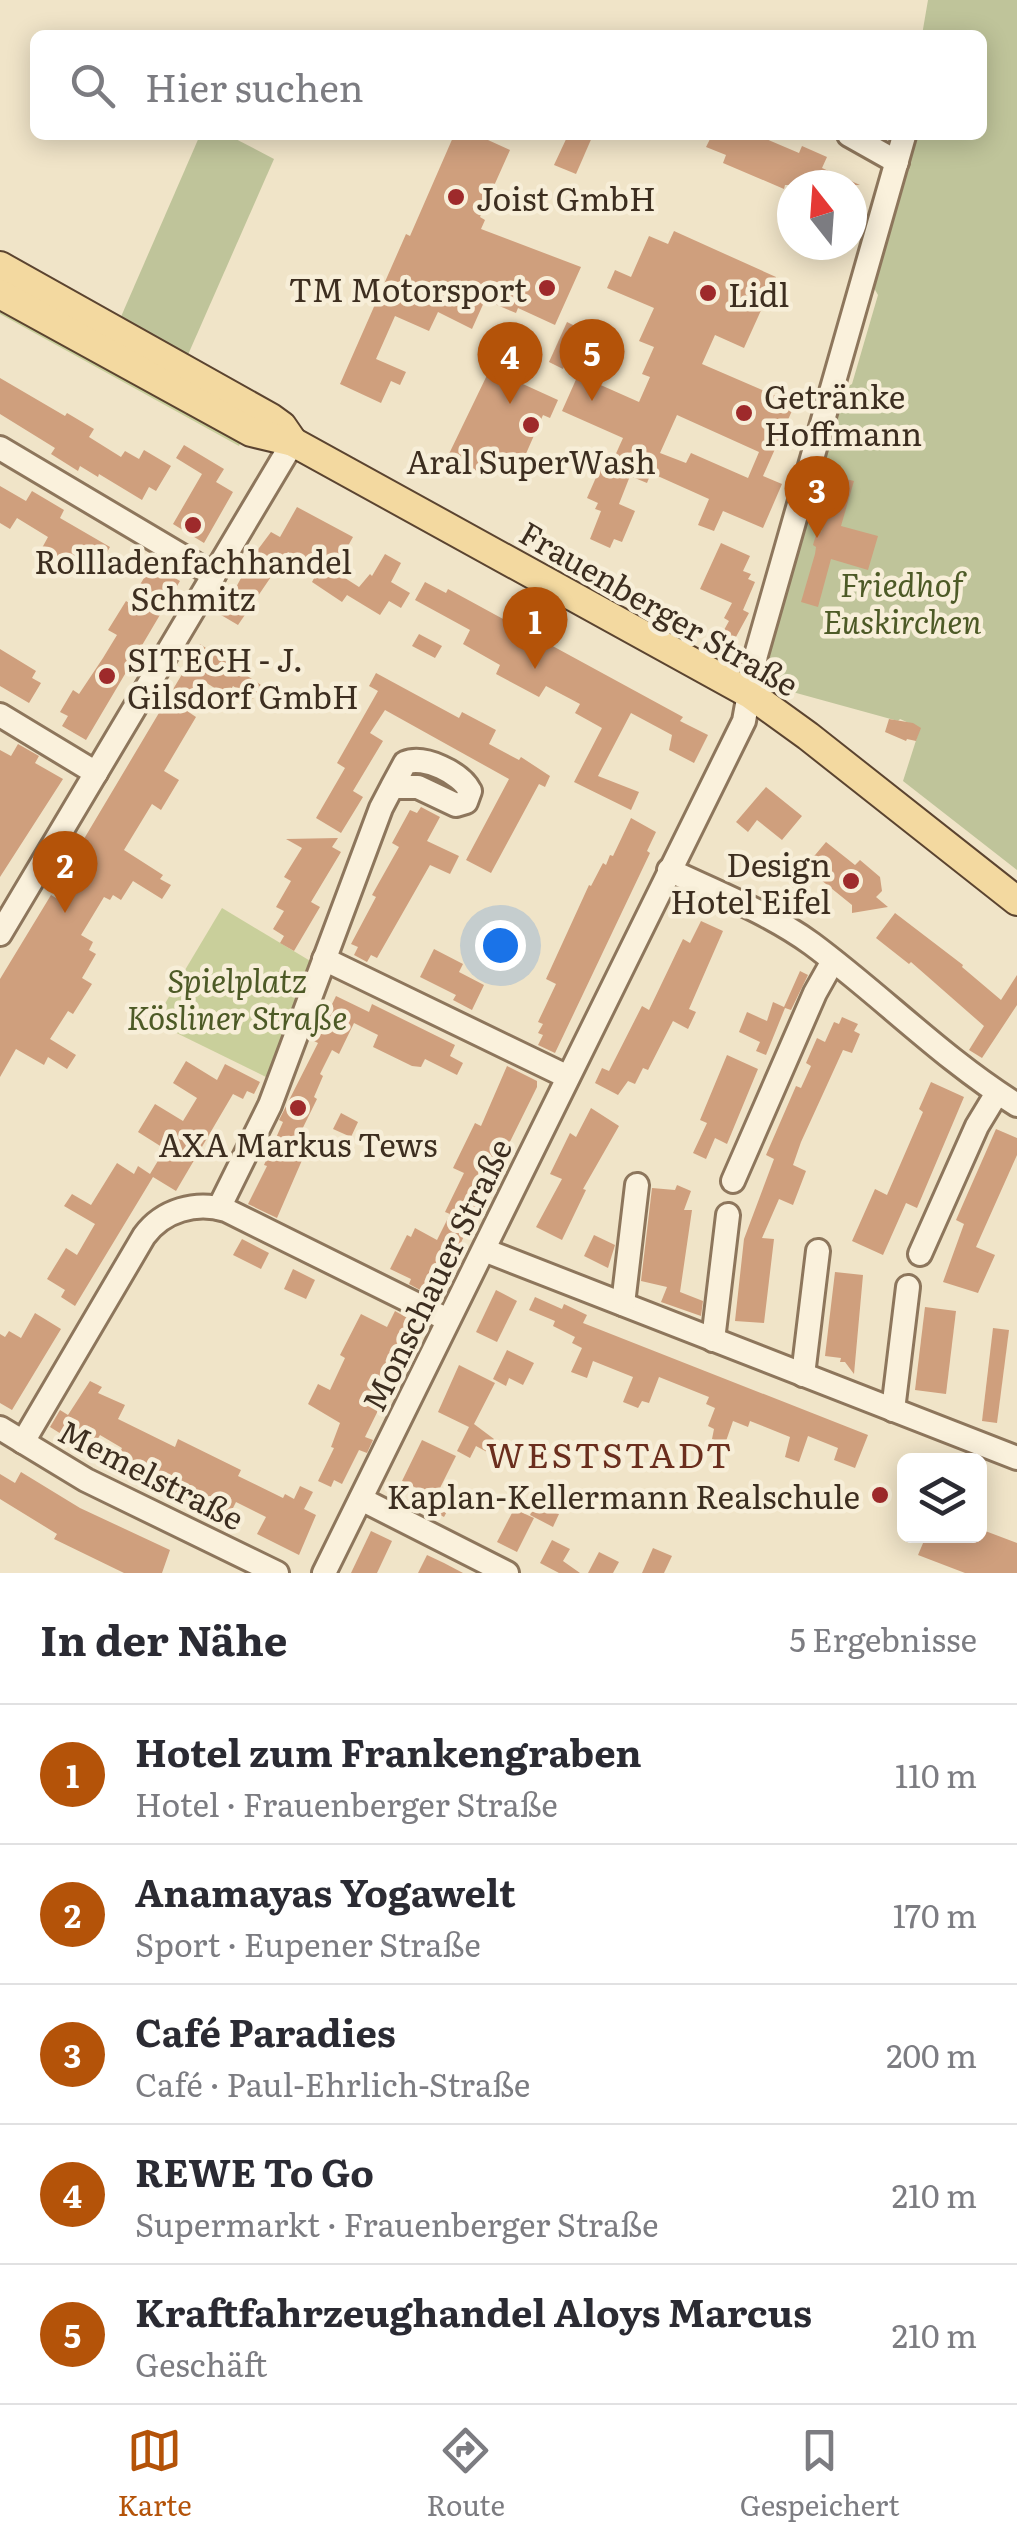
<!DOCTYPE html>
<html lang="de">
<meta charset="utf-8">
<style>
body{margin:0;font-family:Literata,serif;background:#f7f7f7;color:#2b2b33}
.controls{position:absolute;right:30px;bottom:30px;display:grid;overflow:hidden;border-radius:15px;box-shadow:0 5px 25px #0003}
.controls button{width:90px;height:90px;display:grid;place-items:center;padding:0;border:0;border-bottom:2px solid #e1e1e2;background:#fff;color:#2b2b33;font:50px sans-serif}
.compass{position:absolute;left:777px;top:170px;width:90px;height:90px;border-radius:50%;background:#fff;box-shadow:0 5px 25px #0003;rotate:343deg}
.you{position:absolute;left:500px;top:945px;width:35px;height:35px;margin:-25px;border:8px solid #fff;border-radius:50%;background:#1a73e8;box-shadow:0 0 0 15px #1a73e833}
.badge{display:grid;place-items:center;width:65px;height:65px;border-radius:50%;background:#b45309;color:#fff;font-size:32px;font-weight:700}
.pin{position:absolute;translate:-50% -82px;filter:drop-shadow(0 2px 5px #0008)}
.pin::after{content:'';position:absolute;top:52px;width:35px;height:30px;background:inherit;clip-path:polygon(0 0,100% 0,50% 100%)}
.list{margin:0;padding:0;list-style:none}
h2{display:flex;justify-content:space-between;align-items:center;height:130px;margin:0;padding:0 40px;font-size:42px}
h2 small{font-size:32px;font-weight:400;color:#7c7c81}
.list li{display:grid;grid-template-columns:65px 1fr auto;gap:30px;align-items:center;box-sizing:border-box;height:140px;padding:0 40px;border-top:2px solid #e1e1e2}
.list b{display:block;font-size:38px;white-space:nowrap}
.list p{margin:0;font-size:32px;white-space:nowrap;color:#7c7c81}
.list em{font-size:32px;font-style:normal;color:#7c7c81}
.icon{flex:none;width:55px;height:55px;fill:none;stroke:currentColor;stroke-width:2;stroke-linecap:round;stroke-linejoin:round}
.map{position:relative;flex:none;width:1017px;height:1573px;overflow:hidden}
.search{position:absolute;background:#fff;box-shadow:0 5px 25px #0003;left:30px;right:30px;top:30px;height:110px;display:flex;align-items:center;gap:25px;box-sizing:border-box;padding:0 35px;border-radius:15px;color:#7c7c81;font-size:38px}
.sheet{height:830px;background:#fff}
nav{display:flex;justify-content:space-around;align-items:center;box-sizing:border-box;height:140px;border-top:2px solid #e1e1e2;background:#fff;font-size:28px;color:#7c7c81}
nav a{display:grid;justify-items:center;gap:5px}
nav .on{color:#b45309}
.map>svg:first-child{display:block}
.green{fill:#c9cf9b}
.cemetery{fill:#bfc49a}
.building{fill:#cf9f7d;fill-rule:evenodd}
.lines{fill:none;stroke-linecap:round;stroke-linejoin:round}
.minor-casing{stroke:#8d765c;stroke-width:28}
.major-casing{stroke:#5b4430;stroke-width:32}
.minor{stroke:#faf1dc;stroke-width:22}
.major{stroke:#f3d9a0;stroke-width:28}
.poi-dot{fill:#9e2a2b;stroke:#f7eed8;stroke-width:4}
.labels{text-anchor:middle;dominant-baseline:central;stroke-width:9;stroke-linejoin:round;paint-order:stroke}
.poi-label{font-size:32px;fill:#3d2e20;stroke:#f7eed8;text-anchor:start}
.park-label{font-size:32px;font-style:italic;fill:#4d5a26;stroke:#f7eed8}
.street-label{font-size:32px;fill:#3d2e20;stroke:#f7eed8}
.neighbourhood-label{font-size:35px;letter-spacing:2.5px;fill:#6b2e1e;stroke:#f7eed8}
</style>
<div class="map">
<svg width="1017" height="1573" viewBox="0 0 1017 1573">
<rect width="100%" height="100%" fill="#f0e4c8"/>
<g class="green">
<polygon points="0,311 241,442 239,446 0,314"/>
<polygon points="222,908 312,962 268,1078 154,1022"/>
</g>
<g class="cemetery">
<polygon points="928,0 1017,0 1017,870 903,781 920,728 900,719 898,721 789,691 775,680 767,663 843,396 845,388 852,384 878,295 874,288 908,169 914,135 982,135 982,35 922,35"/>
<polygon points="200,135 228,135 274,159 187,357 120,319"/>
</g>
<g class="building">
<polygon points="454,135 477,135 510,150 480,217 485,220 481,229 581,267 555,325 518,308 516,313 485,300 472,329 438,312 429,331 395,316 376,359 406,372 400,385 391,381 381,403 340,384 406,234 410,236"/>
<polygon points="568,135 593,135 576,174 554,165"/>
<polygon points="712,135 757,135 799,153 802,146 827,157 822,168 860,185 785,185 784,189 723,163 726,155 706,147"/>
<path d="M674,231L776,277L744,348L715,335L702,364L795,404L763,476L782,484L763,528L723,511L714,531L698,525L709,499L651,473L647,483L630,476L619,504L635,511L622,542L614,539L610,548L590,539L601,511L595,509L598,503L587,498L601,466L609,469L623,438L562,411L578,375L639,402L650,377L642,374L654,347L639,341L654,308L607,288L615,270L631,277L649,236L668,244ZM677,415L759,452L748,478L691,453L686,463L660,453Z"/>
<polygon points="567,322 581,329 563,369 549,362"/>
<polygon points="490,369 558,400 550,418 543,415 521,465 500,456 490,477 447,458"/>
<polygon points="0,378 65,416 67,413 94,429 89,437 121,457 125,451 139,459 144,450 171,466 156,491 149,487 142,500 99,474 98,477 80,466 78,471 51,454 55,448 0,414"/>
<polygon points="184,445 224,469 216,482 233,492 204,543 173,524 202,474 176,458"/>
<polygon points="838,477 854,481 841,526 878,536 868,570 831,559 818,607 801,602 815,554 816,547 813,545 817,531 821,532 824,525"/>
<polygon points="0,486 26,501 32,491 64,510 60,518 110,547 94,574 59,554 57,558 42,548 48,537 17,518 10,529 0,523"/>
<polygon points="297,507 353,537 334,571 359,587 370,574 372,576 385,554 401,563 391,582 410,593 401,608 389,601 380,615 347,595 342,602 312,582 318,571 288,552 238,625 221,615 253,556 271,532 280,537"/>
<polygon points="721,543 750,556 743,571 751,574 748,579 755,582 743,610 749,613 731,646 719,639 729,621 724,618 732,603 700,589"/>
<polygon points="156,558 177,570 173,577 180,581 86,740 62,726 68,716 60,712 73,690 79,694 103,658 117,635 108,630 126,601 129,603"/>
<polygon points="425,582 446,593 448,589 683,717 680,721 708,735 694,763 669,750 672,735 631,713 598,776 639,792 631,810 574,782 602,728 575,713 580,704 546,686 539,697 496,674 500,665 463,644 470,630 415,600"/>
<polygon points="419,634 442,646 435,658 412,646"/>
<polygon points="200,644 261,685 253,699 233,686 227,696 202,680 184,709 196,717 164,771 179,780 161,810 152,804 124,850 163,875 160,879 171,885 162,899 133,881 121,900 113,895 110,900 104,897 81,935 93,942 89,950 96,954 82,978 92,984 73,1014 68,1011 50,1039 76,1055 67,1069 48,1057 44,1065 16,1049 0,1077 0,979 51,895 68,905 85,874 69,864"/>
<polygon points="0,649 36,671 32,678 41,683 29,703 0,686"/>
<polygon points="376,673 459,718 462,712 496,730 489,744 519,760 521,757 550,776 545,787 539,784 491,873 466,860 509,779 385,710 370,733 383,741 353,791 363,797 341,833 316,818 345,768 337,763 378,691 369,686"/>
<polygon points="889,719 913,723 921,728 916,741 907,739 906,741 885,732"/>
<polygon points="18,744 39,756 35,763 63,779 0,877 0,750 11,756"/>
<polygon points="766,787 802,816 782,840 757,820 748,832 736,822"/>
<polygon points="421,807 440,817 427,841 459,856 450,874 430,865 377,958 371,955 367,962 354,955 358,947 351,944 376,897 372,895 399,847 392,843 410,810 417,813"/>
<polygon points="631,818 656,832 647,851 650,853 555,1053 538,1045 543,1035 538,1033 543,1024 538,1022 556,984 546,979 589,885 591,886 603,863 606,865 610,855 613,856"/>
<polygon points="338,838 332,847 341,852 311,902 320,907 294,951 280,943 284,936 273,929 284,911 276,907 291,881 284,877 302,848 286,839"/>
<polygon points="826,842 855,865 860,860 880,877 882,891 876,897 888,907 852,913 852,905 805,867"/>
<polygon points="895,913 963,965 962,967 1001,1000 1017,975 1017,1005 982,1058 969,1050 984,1026 911,962 909,964 876,938"/>
<polygon points="701,921 723,931 689,1009 696,1012 688,1029 673,1021 648,1070 643,1068 635,1084 628,1081 618,1095 595,1083 602,1068 609,1071 642,1006 649,1010 683,939 690,943"/>
<polygon points="434,949 463,964 459,972 484,985 472,1010 453,1000 456,995 420,977"/>
<polygon points="800,971 808,975 791,1010 785,1008 766,1055 756,1051 760,1042 739,1032 747,1012 767,1021 773,1002 784,1007"/>
<polygon points="336,996 369,1012 372,1004 455,1045 450,1056 463,1063 457,1075 425,1059 421,1067 412,1066 373,1047 378,1035 354,1023 339,1054 332,1050 320,1074 323,1076 314,1097 317,1099 291,1152 303,1158 277,1218 248,1204 267,1166 264,1165 283,1122 279,1120 318,1043 314,1041"/>
<polygon points="842,1017 858,1024 854,1031 860,1034 852,1053 843,1050 801,1142 793,1165 806,1171 793,1205 779,1199 762,1238 774,1239 764,1323 735,1321 744,1239 774,1159 766,1155 796,1086 801,1088 811,1066 806,1063 817,1038 825,1042 834,1022 839,1024"/>
<polygon points="727,1055 758,1069 727,1144 715,1138 706,1159 693,1153 707,1123 700,1120"/>
<polygon points="186,1061 217,1080 225,1064 260,1082 254,1094 247,1091 243,1099 233,1094 176,1191 153,1177 75,1306 61,1297 65,1290 47,1279 66,1248 77,1255 95,1224 64,1206 72,1194 91,1205 117,1163 134,1174 138,1166 150,1174 165,1149 138,1132 155,1104 183,1121 197,1098 173,1083"/>
<polygon points="507,1066 537,1081 537,1087 494,1174 482,1168 469,1197 481,1202 436,1293 424,1287 422,1291 409,1284 411,1279 390,1269 407,1235 411,1237 415,1228 437,1240 450,1214 445,1212 464,1173 453,1168 475,1123 481,1126"/>
<polygon points="931,1082 964,1097 917,1208 906,1203 883,1255 852,1241 875,1189 887,1195 923,1112 919,1109"/>
<polygon points="591,1108 619,1126 583,1189 586,1190 562,1240 536,1227 562,1179 550,1174 570,1133 576,1137"/>
<polygon points="341,1113 358,1122 351,1137 333,1129"/>
<polygon points="996,1129 1017,1138 1017,1155 976,1247 995,1255 978,1293 943,1282 964,1224 956,1220"/>
<polygon points="677,1185 691,1191 684,1210 692,1210 680,1292 703,1301 701,1316 661,1302 667,1287 641,1281 652,1188 675,1190"/>
<polygon points="594,1235 615,1245 608,1268 584,1256"/>
<polygon points="242,1239 269,1253 261,1269 233,1255"/>
<polygon points="293,1269 315,1280 306,1299 284,1289"/>
<polygon points="835,1272 863,1275 854,1374 845,1362 840,1362 841,1358 825,1356"/>
<polygon points="496,1290 517,1301 497,1342 476,1332"/>
<polygon points="535,1297 562,1309 564,1304 587,1315 583,1323 868,1435 855,1468 834,1460 838,1448 808,1436 799,1462 785,1457 790,1437 750,1421 748,1427 733,1421 725,1444 712,1439 714,1429 708,1426 715,1408 706,1404 709,1397 659,1377 649,1403 642,1401 638,1408 623,1402 633,1377 593,1361 587,1378 571,1372 582,1348 572,1343 575,1337 553,1326 555,1321 529,1310"/>
<polygon points="925,1307 956,1311 946,1394 915,1390"/>
<polygon points="395,1311 420,1325 365,1437 373,1440 367,1453 359,1450 342,1484 334,1480 331,1487 318,1481 334,1448 331,1447 340,1423 308,1404 318,1384 330,1390 345,1358 340,1355 361,1314 387,1327"/>
<polygon points="35,1313 61,1329 12,1410 0,1403 0,1334 5,1337 9,1331 21,1338"/>
<polygon points="993,1328 1009,1330 997,1423 982,1421"/>
<polygon points="507,1350 534,1363 523,1385 509,1378 506,1386 493,1379"/>
<polygon points="459,1365 495,1383 474,1424 494,1439 487,1452 476,1446 470,1458 457,1451 469,1427 438,1412"/>
<polygon points="90,1381 102,1387 98,1393 125,1405 118,1419 175,1447 178,1439 241,1470 238,1476 283,1498 285,1494 294,1499 300,1486 313,1492 304,1509 316,1515 299,1555 257,1534 266,1517 236,1502 227,1520 114,1464 122,1448 100,1435 90,1452 50,1427 60,1410 68,1415"/>
<polygon points="422,1440 456,1456 436,1496 451,1504 444,1517 429,1509 435,1497 402,1481"/>
<polygon points="21,1472 80,1508 170,1550 162,1573 124,1573 54,1539 57,1534 0,1499 0,1474 15,1483"/>
<polygon points="536,1503 559,1514 553,1527 530,1515"/>
<polygon points="514,1509 534,1518 517,1552 497,1542"/>
<polygon points="980,1529 1017,1543 1017,1573 965,1573 918,1555 926,1536 980,1536"/>
<polygon points="371,1531 392,1541 377,1573 351,1573"/>
<polygon points="552,1540 570,1549 563,1561 580,1573 559,1573 540,1563"/>
<polygon points="653,1548 672,1556 664,1573 642,1573"/>
<polygon points="599,1552 619,1562 613,1573 588,1573"/>
<polygon points="427,1555 444,1563 463,1573 418,1573"/>
</g>
<g class="lines">
<g class="minor-casing">
<g id="minor">
<polyline points="849,135 897,162"/>
<polyline points="0,448 214,575"/>
<polyline points="0,715 96,773"/>
<path d="M669,870C718,893 769,913 812,944C882,996 943,1059 1017,1105"/>
<polyline points="0,934 293,442"/>
<polyline points="324,959 568,1077"/>
<polyline points="733,1181 815,993 833,961"/>
<path d="M219,1208L270,1105L381,808L392,787H418L456,805L466,802L470,791C461,773 424,755 405,763L392,787"/>
<polyline points="484,1250 1017,1458"/>
<polyline points="920,1254 977,1126 997,1093"/>
<polyline points="623,1304 637,1185"/>
<polyline points="713,1340 728,1215"/>
<polyline points="803,1375 818,1251"/>
<polyline points="893,1410 908,1287"/>
<polyline points="0,1428 86,1480 277,1573"/>
<path d="M23,1442L144,1236C163,1210 196,1201 226,1210L448,1320"/>
<polyline points="361,1499 507,1573"/>
<polyline points="324,1573 744,721 756,655 904,136"/>
</g>
</g>
<g class="major-casing">
<g id="major">
<polyline points="0,266 271,418 282,426 293,442"/>
<polyline points="0,294 251,432 293,442 750,694 808,736 1017,901"/>
</g>
</g>
<use href="#minor" class="minor"/>
<use href="#major" class="major"/>
</g>
<g class="poi-dot">
<circle cx="456" cy="197" r="10"/>
<circle cx="547" cy="288" r="10"/>
<circle cx="708" cy="293" r="10"/>
<circle cx="744" cy="413" r="10"/>
<circle cx="531" cy="425" r="10"/>
<circle cx="193" cy="525" r="10"/>
<circle cx="107" cy="676" r="10"/>
<circle cx="851" cy="881" r="10"/>
<circle cx="298" cy="1108" r="10"/>
<circle cx="880" cy="1495" r="10"/>
</g>
<g class="labels">
<g class="poi-label">
<text x="476" y="197">Joist GmbH</text>
<text x="527" y="288" text-anchor="end">TM Motorsport</text>
<text x="728" y="293">Lidl</text>
<text x="764" y="395">Getränke<tspan x="764" dy="37">Hoffmann</tspan></text>
<text x="531" y="460" text-anchor="middle">Aral SuperWash</text>
<text x="193" y="560" text-anchor="middle">Rollladenfachhandel<tspan x="193" dy="37">Schmitz</tspan></text>
<text x="127" y="658">SITECH - J.<tspan x="127" dy="37">Gilsdorf GmbH</tspan></text>
<text x="831" y="863" text-anchor="end">Design<tspan x="831" dy="37">Hotel Eifel</tspan></text>
<text x="298" y="1143" text-anchor="middle">AXA Markus Tews</text>
<text x="860" y="1495" text-anchor="end">Kaplan-Kellermann Realschule</text>
</g>
<g class="park-label">
<text x="902" y="583">Friedhof<tspan x="902" dy="37">Euskirchen</tspan></text>
<text x="237" y="979">Spielplatz<tspan x="237" dy="37">Kösliner Straße</tspan></text>
</g>
<g class="street-label">
<text transform="translate(660 607) rotate(30)">Frauenberger Straße</text>
<text transform="translate(435 1274) rotate(-64)">Monschauer Straße</text>
<text transform="translate(152 1473) rotate(27)">Memelstraße</text>
</g>
<g class="neighbourhood-label">
<text x="610" y="1453">WESTSTADT</text>
</g>
</g>
</svg>
<div class="controls">
<button><svg class="icon" aria-label="layers" viewBox="0 0 24 24"><path d="M12 4l9 5-9 5-9-5zM3 14l9 5 9-5"/></svg></button>
</div>
<svg class="compass" viewBox="-18 -18 36 36"><path d="M0-13l5 13h-10z" fill="#e53935"/><path d="M0 13l5-13h-10z" fill="#7c7c81"/></svg>
<div class="you"></div>
<div class="pin badge" style="left:535px;top:669px">1</div>
<div class="pin badge" style="left:65px;top:913px">2</div>
<div class="pin badge" style="left:817px;top:538px">3</div>
<div class="pin badge" style="left:510px;top:404px">4</div>
<div class="pin badge" style="left:592px;top:401px">5</div>
<div class="search"><svg class="icon" aria-label="search" viewBox="0 0 24 24"><circle cx="10" cy="10" r="6"/><path d="M15 15l6 6"/></svg>Hier suchen</div>
</div>
<section class="sheet">
<h2>In der Nähe<small>5 Ergebnisse</small></h2>
<ul class="list">
<li><span class="badge">1</span><div><b>Hotel zum Frankengraben</b><p>Hotel · Frauenberger Straße</p></div><em>110 m</em></li>
<li><span class="badge">2</span><div><b>Anamayas Yogawelt</b><p>Sport · Eupener Straße</p></div><em>170 m</em></li>
<li><span class="badge">3</span><div><b>Café Paradies</b><p>Café · Paul-Ehrlich-Straße</p></div><em>200 m</em></li>
<li><span class="badge">4</span><div><b>REWE To Go</b><p>Supermarkt · Frauenberger Straße</p></div><em>210 m</em></li>
<li><span class="badge">5</span><div><b>Kraftfahrzeughandel Aloys Marcus</b><p>Geschäft</p></div><em>210 m</em></li>
</ul>
</section>
<nav>
<a class="on"><svg class="icon" aria-label="map" viewBox="0 0 24 24"><path d="M3 6l6-2 6 2 6-2v14l-6 2-6-2-6 2zM9 4v14M15 6v14"/></svg>Karte</a>
<a><svg class="icon" aria-label="directions" viewBox="0 0 24 24"><path d="M12 3l9 9-9 9-9-9zM9 14v-3h6M13 9l2 2-2 2"/></svg>Route</a>
<a><svg class="icon" aria-label="saved" viewBox="0 0 24 24"><path d="M7 4h10v16l-5-4-5 4z"/></svg>Gespeichert</a>
</nav>
